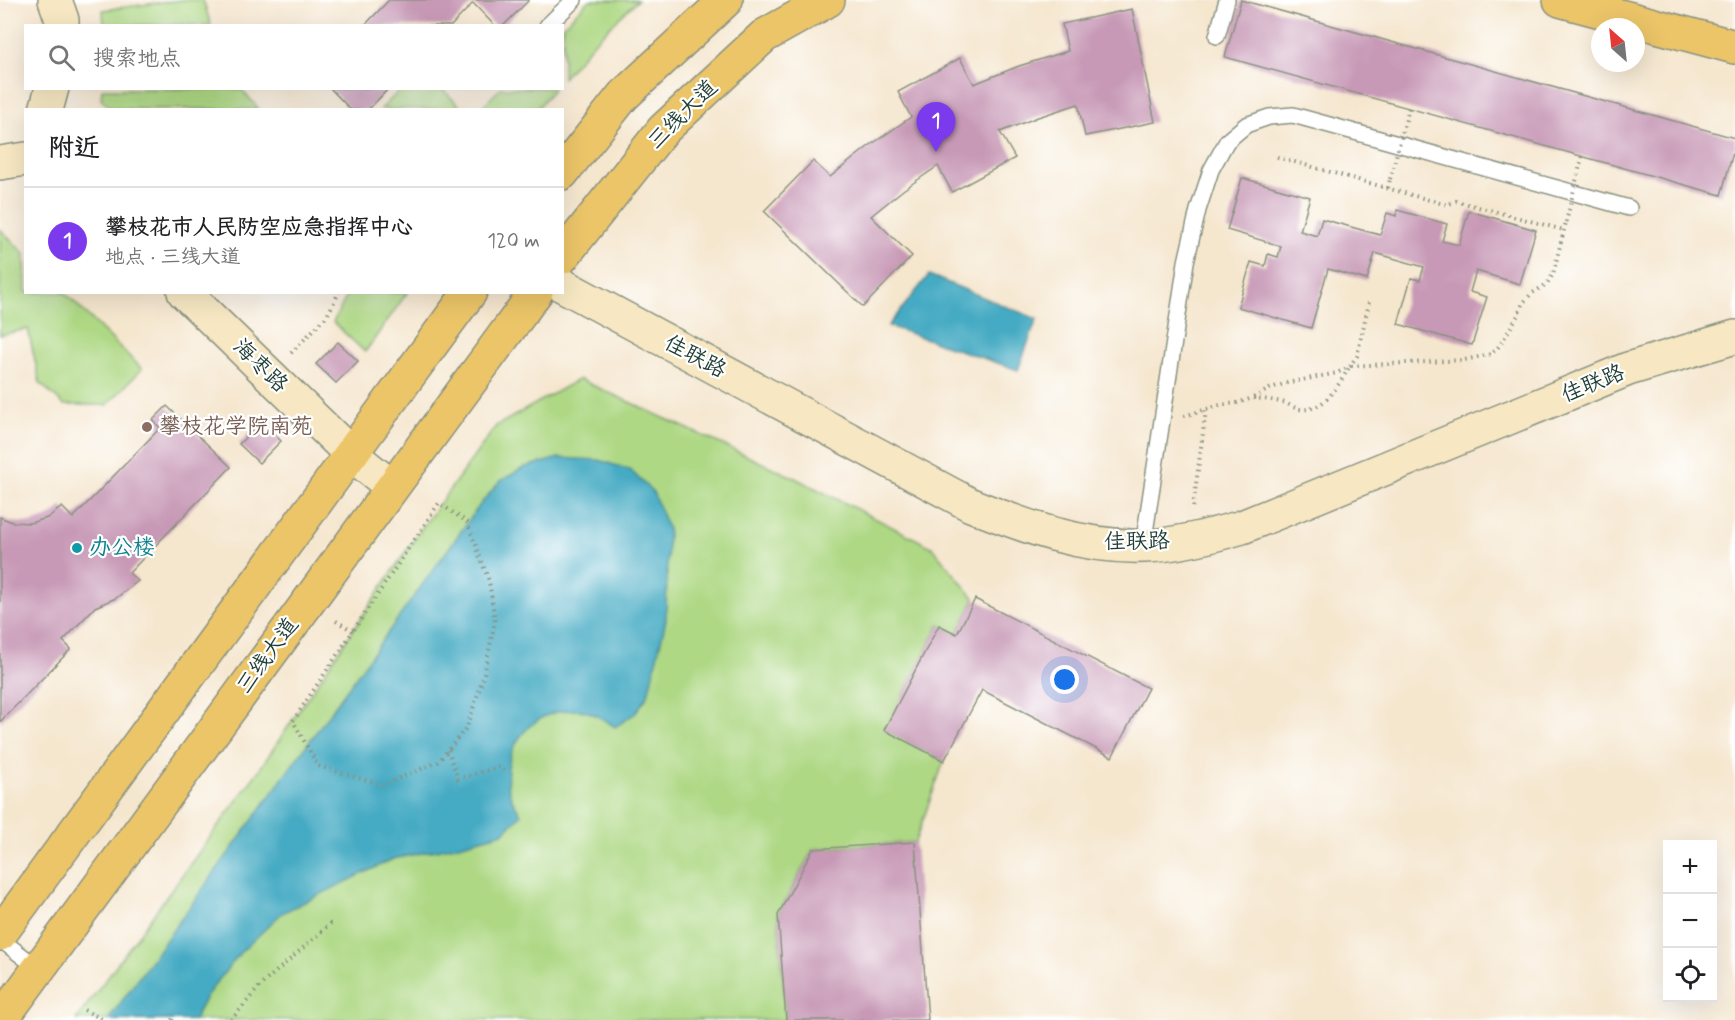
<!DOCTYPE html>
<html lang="zh">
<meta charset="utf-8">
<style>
body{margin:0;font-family:Mynerve,"LXGW WenKai TC",sans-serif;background:#f2f2f2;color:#202124}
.controls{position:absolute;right:18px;bottom:18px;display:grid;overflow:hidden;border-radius:0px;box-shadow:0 6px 24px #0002}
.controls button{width:54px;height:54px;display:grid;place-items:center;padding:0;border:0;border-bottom:2px solid #e0e0e0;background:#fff;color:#202124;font:30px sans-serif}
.compass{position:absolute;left:1591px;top:18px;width:54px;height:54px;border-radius:50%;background:#fff;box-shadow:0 6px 24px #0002;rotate:333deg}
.you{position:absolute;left:1065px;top:680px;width:21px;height:21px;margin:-15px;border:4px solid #fff;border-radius:50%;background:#1a73e8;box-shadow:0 0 0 9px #1a73e833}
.badge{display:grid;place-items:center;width:39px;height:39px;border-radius:50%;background:#7c3aed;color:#fff;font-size:20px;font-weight:700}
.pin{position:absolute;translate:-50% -50px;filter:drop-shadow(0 2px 3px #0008)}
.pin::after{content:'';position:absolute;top:32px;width:21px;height:18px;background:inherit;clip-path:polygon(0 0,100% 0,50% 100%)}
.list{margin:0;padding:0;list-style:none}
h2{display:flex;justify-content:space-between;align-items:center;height:78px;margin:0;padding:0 24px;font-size:26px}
h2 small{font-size:20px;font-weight:400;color:#757577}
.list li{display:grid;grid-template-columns:39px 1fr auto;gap:18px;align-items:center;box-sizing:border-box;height:108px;padding:0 24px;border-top:2px solid #e0e0e0}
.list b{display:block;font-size:22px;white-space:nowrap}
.list p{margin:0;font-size:20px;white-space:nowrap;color:#757577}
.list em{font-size:20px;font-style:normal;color:#757577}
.icon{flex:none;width:33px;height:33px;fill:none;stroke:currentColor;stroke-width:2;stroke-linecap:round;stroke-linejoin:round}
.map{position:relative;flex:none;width:1735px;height:1020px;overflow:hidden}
.search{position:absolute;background:#fff;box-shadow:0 6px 24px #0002;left:24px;top:24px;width:540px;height:66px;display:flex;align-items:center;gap:15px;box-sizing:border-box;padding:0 21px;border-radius:0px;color:#757577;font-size:22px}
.panel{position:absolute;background:#fff;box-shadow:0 6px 24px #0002;left:24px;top:108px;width:540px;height:186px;border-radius:0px}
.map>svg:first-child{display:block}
.green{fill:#aed884;stroke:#668a5c;stroke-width:1.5}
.water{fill:#44aac3;stroke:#32747c;stroke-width:1.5}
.building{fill:#c799b6}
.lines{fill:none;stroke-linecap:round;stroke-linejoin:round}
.lane-casing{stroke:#8a9281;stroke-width:18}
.secondary-casing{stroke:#8a9281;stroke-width:36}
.primary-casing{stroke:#8a9281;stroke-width:36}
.path{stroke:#8a9281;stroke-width:4;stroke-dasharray:1.5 4.5;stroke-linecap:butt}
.lane{stroke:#fff;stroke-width:15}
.secondary{stroke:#f7e8c3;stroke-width:33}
.primary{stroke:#ecc569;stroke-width:33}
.path-bridge{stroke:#8a9281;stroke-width:4;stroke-dasharray:1.5 4.5;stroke-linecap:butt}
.education-dot{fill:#8d6e63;stroke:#fff;stroke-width:2}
.culture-dot{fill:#0f9aa8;stroke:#fff;stroke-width:2}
.labels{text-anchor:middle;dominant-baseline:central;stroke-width:4.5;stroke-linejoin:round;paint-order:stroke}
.street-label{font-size:22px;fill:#1f3d34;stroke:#fff}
.education-label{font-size:22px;fill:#785e54;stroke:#fff;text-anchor:start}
.culture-label{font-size:22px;fill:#0d838f;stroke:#fff;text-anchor:start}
</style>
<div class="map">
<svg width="1735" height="1020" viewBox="0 0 1735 1020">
<rect width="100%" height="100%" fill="#fff"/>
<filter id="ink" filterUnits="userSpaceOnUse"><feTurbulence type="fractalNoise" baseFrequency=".0167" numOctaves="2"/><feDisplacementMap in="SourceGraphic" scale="12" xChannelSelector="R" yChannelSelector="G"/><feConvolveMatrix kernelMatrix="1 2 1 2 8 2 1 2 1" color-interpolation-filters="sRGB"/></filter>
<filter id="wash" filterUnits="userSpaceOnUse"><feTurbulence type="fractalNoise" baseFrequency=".008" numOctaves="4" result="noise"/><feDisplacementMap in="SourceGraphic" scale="24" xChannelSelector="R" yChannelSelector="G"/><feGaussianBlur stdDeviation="1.35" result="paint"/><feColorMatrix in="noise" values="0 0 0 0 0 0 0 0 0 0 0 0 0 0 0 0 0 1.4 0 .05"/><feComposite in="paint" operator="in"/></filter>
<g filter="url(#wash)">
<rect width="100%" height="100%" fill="#f5e6ce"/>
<g class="green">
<polygon points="180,0 203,0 211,25 104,25 103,10"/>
<polygon points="589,0 638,0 596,40 563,78 563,26"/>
<polygon points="501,88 553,88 553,89 537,109 480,109"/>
<polygon points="102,89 241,89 259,109 112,109 101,99"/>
<polygon points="401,89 442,89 459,105 457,109 381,109"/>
<polygon points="0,229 25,254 26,292 65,293 142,369 107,405 64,405 40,383 28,329 0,335"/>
<polygon points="349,292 407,293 365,352 333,322"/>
<polygon points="579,379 795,478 932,547 975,599 957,634 939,625 885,730 944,761 915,842 813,849 778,915 786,1020 76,1020 257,773 419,532 496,426"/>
</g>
<g class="water">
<polygon points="929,275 1037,319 1018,370 888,326"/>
<path d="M559,458L599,460L630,470L653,492L668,529L666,620L648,695L636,713L615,727C603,719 592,711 577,710C531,708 498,750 510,794C512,801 518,808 521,815L503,833L455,846L393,859L282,913L240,953L207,995L194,1020H108L482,502L500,481L525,467Z"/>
</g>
<g id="blocks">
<g class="building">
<polygon points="389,0 529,0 503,26 495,26 473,3 451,26 364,26"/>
<polygon points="1241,0 1735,138 1735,146 1721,195 1225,57"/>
<polygon points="1132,9 1155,122 1085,136 1078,104 1038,117 1000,132 1015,158 952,192 938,166 903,190 871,216 912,256 863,307 764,211 813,161 830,177 869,146 911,117 898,92 960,58 974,84 1019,66 1068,51 1062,24"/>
<polygon points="330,88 389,88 368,110 351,110"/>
<polygon points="1242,178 1310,197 1300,231 1317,236 1322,219 1380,235 1387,213 1396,216 1397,210 1447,224 1442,241 1459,245 1469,211 1536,230 1520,284 1476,271 1470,292 1487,297 1472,345 1398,324 1411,278 1420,280 1424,267 1375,253 1367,280 1328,269 1311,328 1238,307 1251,262 1265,266 1268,254 1278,257 1281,246 1227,230"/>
<polygon points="338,342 358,361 336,383 316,364"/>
<polygon points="167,406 231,467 129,573 138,581 116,598 95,607 63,641 71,649 0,722 0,517 12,522 30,523 47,518 62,507 73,518 160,428 153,420"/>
<polygon points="261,421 281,441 259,463 239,444"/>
<polygon points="975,599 1148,688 1112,757 982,690 944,761 884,730 939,625 957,634"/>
<polygon points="915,842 928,1020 786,1020 778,915 813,849"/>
</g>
</g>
</g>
<g filter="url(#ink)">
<use href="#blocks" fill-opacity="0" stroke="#8a9281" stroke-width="1.5"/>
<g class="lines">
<g class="lane-casing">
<g id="lane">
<polyline points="547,26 574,0"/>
<polyline points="1217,36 1227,0"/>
<polyline points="1143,546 1186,262 1198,210 1211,170 1227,141 1246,125 1269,117 1293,115 1629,208"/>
<polyline points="0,939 39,969"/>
</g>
</g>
<g class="secondary-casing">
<g id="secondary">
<polyline points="55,0 62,20 62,26"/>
<polyline points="46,110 52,88"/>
<polyline points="0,163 26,159"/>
<path d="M562,285L971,505C1026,527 1083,548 1144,546C1177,545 1210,536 1242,527L1628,369L1735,337"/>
<polyline points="184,292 351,454 392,487"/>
</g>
</g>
<g class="primary-casing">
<g id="primary">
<polyline points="1560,0 1735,47"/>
<polyline points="562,173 623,96 726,0"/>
<polyline points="562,257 663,130 764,36 828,0"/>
<polyline points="0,934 351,454 470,292"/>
<polyline points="1,1020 536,292"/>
</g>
</g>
<g class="path">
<polyline points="465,110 466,108"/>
<polyline points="1277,157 1447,205 1456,201 1564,230"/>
<polyline points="1388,188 1390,179"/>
<polyline points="291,353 327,316 339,292"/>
<path d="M1253,398C1263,399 1272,400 1281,402C1288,403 1293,408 1299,409C1324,413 1339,384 1350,366L1464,360L1492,354L1500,345L1517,317L1523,303L1531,294L1547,284L1553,274L1566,222"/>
<polyline points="1184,416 1220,405 1237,403 1253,398 1271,388 1287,383 1337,373 1350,366 1357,356 1369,302"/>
<polyline points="1193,507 1206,410"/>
<polyline points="336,621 353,631 293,721 318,766 383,785 438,762 467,727 484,675 495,621 489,581 467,522 439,503 353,631"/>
<polyline points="448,750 458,779 499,767 507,774"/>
<polyline points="84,1010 104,1020"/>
<polyline points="172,1020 173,1018 175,1020"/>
<polyline points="231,1020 261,985 331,923"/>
</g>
<use href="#lane" class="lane"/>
<use href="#secondary" class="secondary"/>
<use href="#primary" class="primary"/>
<g class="path-bridge">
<polyline points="1390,179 1409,108"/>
<polyline points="1566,222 1582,157"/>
</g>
</g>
</g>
<circle class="education-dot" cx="147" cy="427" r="6"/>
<circle class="culture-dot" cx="77" cy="548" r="6"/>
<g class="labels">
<g class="street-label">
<text transform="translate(683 115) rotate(-45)">三线大道</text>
<text transform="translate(695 357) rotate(28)">佳联路</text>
<text transform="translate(260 366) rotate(44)">海枣路</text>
<text transform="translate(1593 384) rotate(-22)">佳联路</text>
<text transform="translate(1137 542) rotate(-1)">佳联路</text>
<text transform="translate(268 656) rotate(-54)">三线大道</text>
</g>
<g class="education-label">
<text x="159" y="427">攀枝花学院南苑</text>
</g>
<g class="culture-label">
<text x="89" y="548">办公楼</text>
</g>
</g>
</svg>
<div class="controls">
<button>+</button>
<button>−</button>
<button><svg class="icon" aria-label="locate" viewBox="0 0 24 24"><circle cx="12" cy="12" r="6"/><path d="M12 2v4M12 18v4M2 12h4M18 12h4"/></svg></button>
</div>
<svg class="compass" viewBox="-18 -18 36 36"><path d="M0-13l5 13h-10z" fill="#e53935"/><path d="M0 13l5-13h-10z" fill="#757577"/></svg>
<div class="you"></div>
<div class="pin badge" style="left:936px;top:152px">1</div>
<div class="search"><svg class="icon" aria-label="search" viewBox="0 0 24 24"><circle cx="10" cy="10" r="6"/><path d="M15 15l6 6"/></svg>搜索地点</div>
<section class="panel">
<h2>附近<small></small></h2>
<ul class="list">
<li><span class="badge">1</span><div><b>攀枝花市人民防空应急指挥中心</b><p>地点 · 三线大道</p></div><em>120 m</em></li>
</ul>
</section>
</div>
